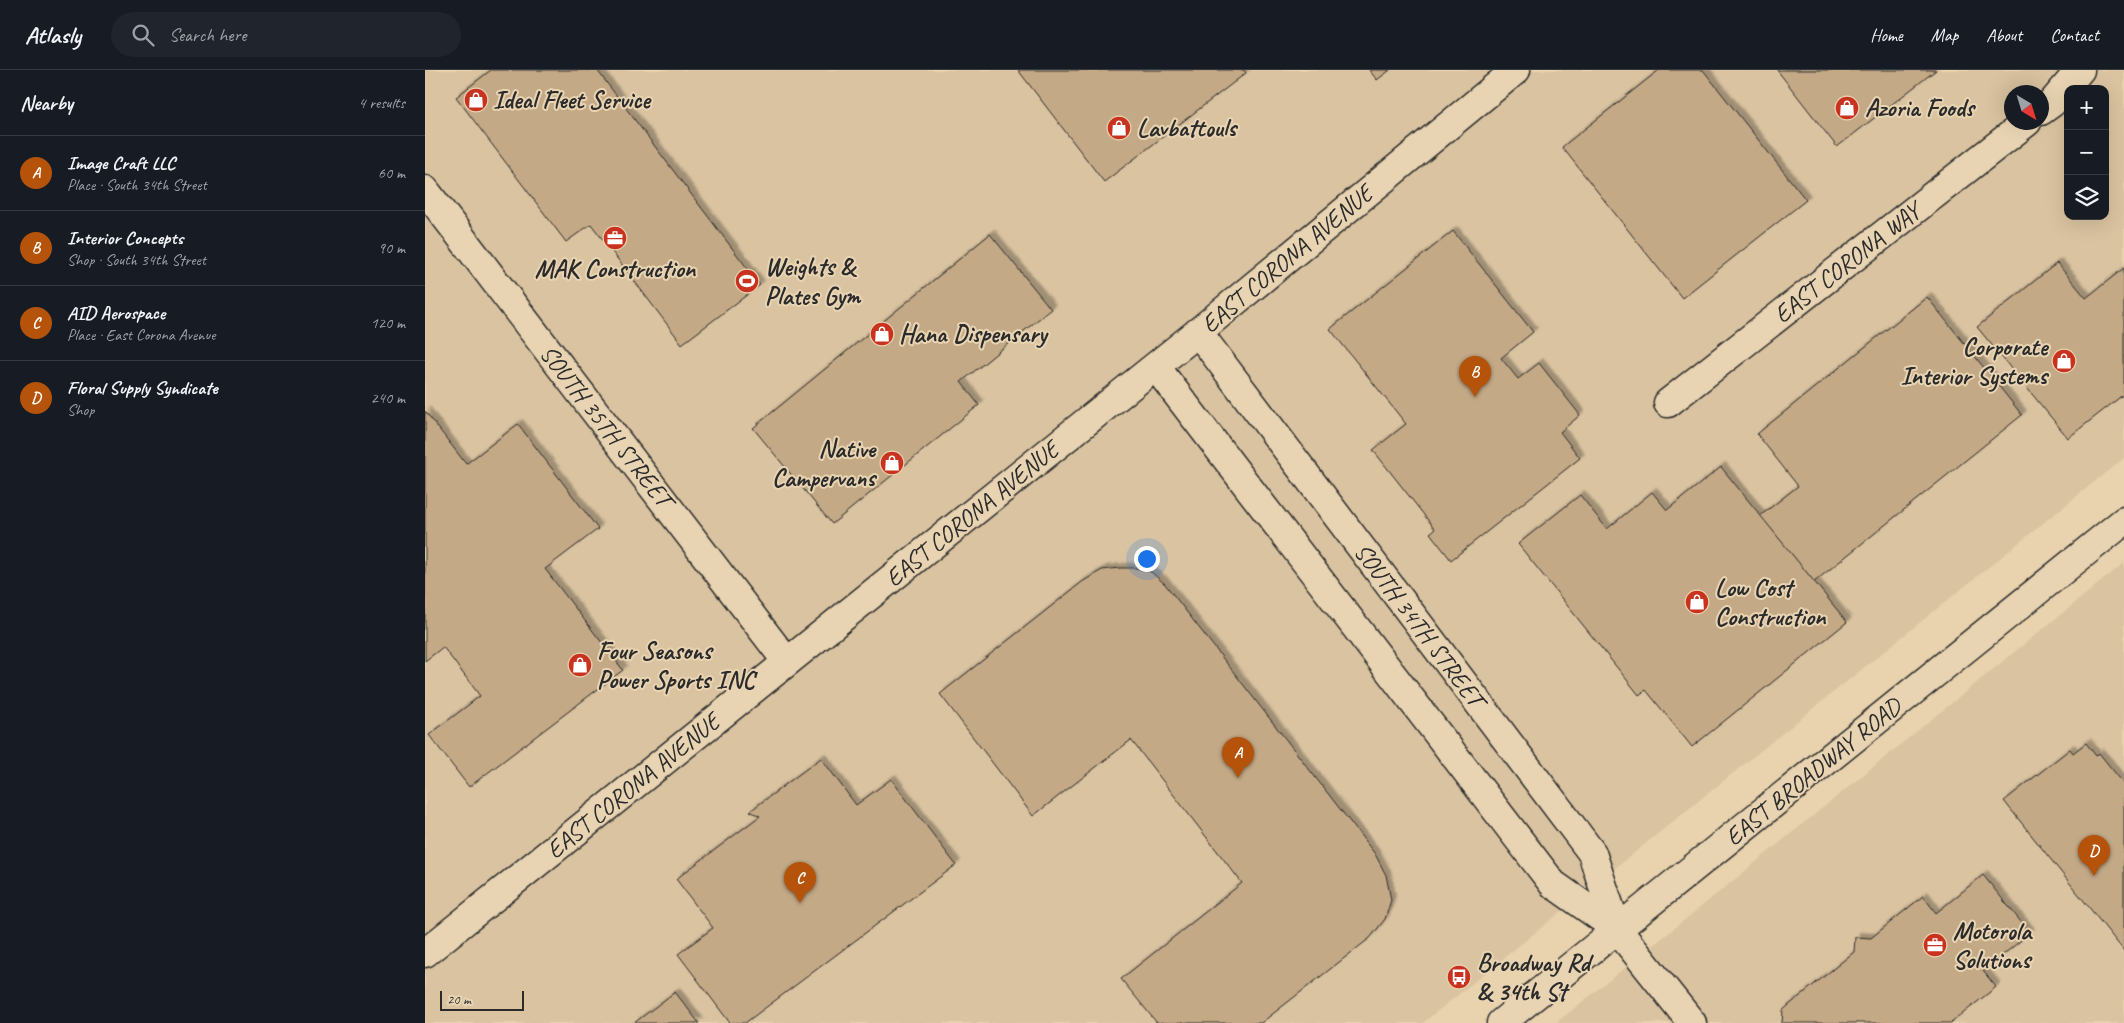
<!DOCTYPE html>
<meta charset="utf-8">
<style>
body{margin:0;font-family:Caveat,sans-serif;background:#20242c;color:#f1f3f6}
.controls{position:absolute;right:15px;top:15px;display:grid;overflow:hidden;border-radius:10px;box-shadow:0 5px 20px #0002}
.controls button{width:45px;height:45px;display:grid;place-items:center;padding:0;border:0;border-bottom:1px solid #363941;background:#171b24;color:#f1f3f6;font:25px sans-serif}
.compass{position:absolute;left:1579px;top:15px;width:45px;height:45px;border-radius:50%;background:#171b24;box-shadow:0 5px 20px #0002;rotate:142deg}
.scale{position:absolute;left:15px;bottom:12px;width:84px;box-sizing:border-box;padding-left:5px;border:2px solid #2b2b2b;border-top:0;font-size:14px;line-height:18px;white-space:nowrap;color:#2b2b2b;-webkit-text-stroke:4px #e8d4b2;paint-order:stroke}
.you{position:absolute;left:721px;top:488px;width:18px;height:18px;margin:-12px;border:4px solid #fff;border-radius:50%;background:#1a73e8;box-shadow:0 0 0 8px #1a73e833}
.badge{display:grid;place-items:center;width:32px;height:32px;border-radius:50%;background:#b45309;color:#fff;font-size:16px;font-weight:700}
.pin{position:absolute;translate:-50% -41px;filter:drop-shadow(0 1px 2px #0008)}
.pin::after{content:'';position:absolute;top:26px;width:18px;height:15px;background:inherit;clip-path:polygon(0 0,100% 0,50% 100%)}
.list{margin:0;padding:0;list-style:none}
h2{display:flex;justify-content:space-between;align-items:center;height:65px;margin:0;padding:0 20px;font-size:21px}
h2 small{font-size:16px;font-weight:400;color:#9ea1a6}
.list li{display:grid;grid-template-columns:32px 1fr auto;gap:15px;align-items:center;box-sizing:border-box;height:75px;padding:0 20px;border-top:1px solid #363941}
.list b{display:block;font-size:19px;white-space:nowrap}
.list p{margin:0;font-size:16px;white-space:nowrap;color:#9ea1a6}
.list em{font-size:16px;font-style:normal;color:#9ea1a6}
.icon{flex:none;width:28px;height:28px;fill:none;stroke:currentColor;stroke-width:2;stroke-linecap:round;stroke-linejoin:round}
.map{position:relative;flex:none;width:1699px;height:953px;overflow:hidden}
header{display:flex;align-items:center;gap:30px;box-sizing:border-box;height:70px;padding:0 25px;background:#171b24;border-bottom:1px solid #363941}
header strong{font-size:24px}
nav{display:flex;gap:28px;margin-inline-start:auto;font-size:18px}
.search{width:350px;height:45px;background:#20242c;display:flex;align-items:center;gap:12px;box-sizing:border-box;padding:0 18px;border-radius:28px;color:#9ea1a6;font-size:19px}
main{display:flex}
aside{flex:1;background:#171b24}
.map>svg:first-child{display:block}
.built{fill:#dac3a0;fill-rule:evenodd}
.building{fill:#c4a986;stroke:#2b2b2b;filter:url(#shadow)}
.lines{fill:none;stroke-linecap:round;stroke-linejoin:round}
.minor-casing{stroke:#2b2b2b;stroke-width:31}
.secondary-casing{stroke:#2b2b2b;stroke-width:31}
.minor{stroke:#e8d4b2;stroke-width:28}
.secondary{stroke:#e8d4b2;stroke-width:28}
.labels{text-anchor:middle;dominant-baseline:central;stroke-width:4;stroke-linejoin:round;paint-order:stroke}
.poi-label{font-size:25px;font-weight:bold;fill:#2b2b2b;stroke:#e8d4b2;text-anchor:start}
.street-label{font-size:25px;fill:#2b2b2b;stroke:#e8d4b2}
</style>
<header>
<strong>Atlasly</strong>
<div class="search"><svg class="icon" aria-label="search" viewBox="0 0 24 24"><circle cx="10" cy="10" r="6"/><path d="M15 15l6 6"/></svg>Search here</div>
<nav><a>Home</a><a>Map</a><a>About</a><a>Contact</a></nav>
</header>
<main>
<aside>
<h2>Nearby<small>4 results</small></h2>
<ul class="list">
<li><span class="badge">A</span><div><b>Image Craft LLC</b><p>Place · South 34th Street</p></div><em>60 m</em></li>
<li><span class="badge">B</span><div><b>Interior Concepts</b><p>Shop · South 34th Street</p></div><em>90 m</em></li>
<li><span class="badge">C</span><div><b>AID Aerospace</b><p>Place · East Corona Avenue</p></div><em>120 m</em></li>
<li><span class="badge">D</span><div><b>Floral Supply Syndicate</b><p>Shop</p></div><em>240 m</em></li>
</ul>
</aside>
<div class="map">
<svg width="1699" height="953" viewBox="0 0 1699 953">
<defs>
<filter id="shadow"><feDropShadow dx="4.5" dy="-4.5" stdDeviation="1" flood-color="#0004"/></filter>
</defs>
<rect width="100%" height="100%" fill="#e9d3ae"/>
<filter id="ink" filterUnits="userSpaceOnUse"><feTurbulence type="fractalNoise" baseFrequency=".02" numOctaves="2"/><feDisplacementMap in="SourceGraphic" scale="10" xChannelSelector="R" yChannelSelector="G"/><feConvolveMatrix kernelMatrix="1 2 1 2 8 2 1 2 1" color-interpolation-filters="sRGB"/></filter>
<g filter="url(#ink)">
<g class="built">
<path d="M0,0H1699V388L998,953H0ZM1643,19H1680V146H1643ZM1586,22H1616V52H1586Z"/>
<polygon points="1699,493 1699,953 1131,953 1267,844"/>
</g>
<g class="building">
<polygon points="66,0 172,0 335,215 257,274 166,154 141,172 31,27"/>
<polygon points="593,0 819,0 821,3 679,112"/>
<polygon points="944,0 965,0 952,10"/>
<polygon points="1234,0 1278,0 1381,130 1257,228 1137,77"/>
<polygon points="1352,0 1511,0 1412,77"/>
<polygon points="1028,161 1108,262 1076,288 1093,309 1114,293 1155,345 1135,362 1155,388 1026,490 1005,463 1010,459 948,380 981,354 905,259"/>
<polygon points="565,164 626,239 536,312 554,335 407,454 328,358"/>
<polygon points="1632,193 1661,228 1699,198 1699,324 1643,368 1552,257"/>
<polygon points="1502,227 1597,345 1389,512 1335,446 1373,416 1332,364"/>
<polygon points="0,341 41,394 93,354 173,459 120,499 198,600 44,717 4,665 55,626 18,577 0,591"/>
<polygon points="1296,397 1422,552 1267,677 1221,620 1214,625 1093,474 1155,425 1182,459 1227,422 1242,440"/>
<polygon points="695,498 711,498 726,502 740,514 950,784 961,805 966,830 960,849 945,868 836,953 732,953 696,909 817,813 706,670 608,746 515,624 657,512 677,500"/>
<polygon points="1661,673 1671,686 1674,683 1699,714 1699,881 1579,731 1645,679 1648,683"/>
<polygon points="396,688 431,735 466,709 531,795 320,953 305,953 253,884 288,858 251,809 335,746 325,741"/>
<polygon points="1558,805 1605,863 1558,901 1571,917 1526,953 1357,953 1358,940 1429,882 1430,867 1446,868 1498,826 1511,843"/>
<polygon points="250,922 274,953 209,953"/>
</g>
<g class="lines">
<g class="minor-casing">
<g id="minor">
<polyline points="1616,41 1627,33 1655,0"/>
<polyline points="0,120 362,592"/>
<polyline points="773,262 1167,783 1192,859"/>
<polyline points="731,297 1128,814 1192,859 1267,953"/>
<polyline points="1243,333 1602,52"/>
<polyline points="0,883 773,262 1091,0"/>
</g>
</g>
<g class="secondary-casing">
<polyline id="secondary" points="1076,953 1699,451"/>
</g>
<use href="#minor" class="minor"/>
<use href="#secondary" class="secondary"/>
</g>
</g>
<defs>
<g id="shop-disc" transform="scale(1.25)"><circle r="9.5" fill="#c8321e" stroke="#e8d4b2"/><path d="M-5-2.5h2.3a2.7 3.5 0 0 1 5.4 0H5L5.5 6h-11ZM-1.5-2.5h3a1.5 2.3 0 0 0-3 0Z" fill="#fff"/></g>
<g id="office-disc" transform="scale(1.25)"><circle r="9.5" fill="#c8321e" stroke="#e8d4b2"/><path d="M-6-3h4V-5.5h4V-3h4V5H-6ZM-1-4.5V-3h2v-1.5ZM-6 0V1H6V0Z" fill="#fff"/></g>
<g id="stadium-disc" transform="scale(1.25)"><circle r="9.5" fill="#c8321e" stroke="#e8d4b2"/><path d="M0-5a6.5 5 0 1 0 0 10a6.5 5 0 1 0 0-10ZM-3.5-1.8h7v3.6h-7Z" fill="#fff"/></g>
<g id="bus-disc" transform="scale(1.25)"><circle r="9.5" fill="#c8321e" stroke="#e8d4b2"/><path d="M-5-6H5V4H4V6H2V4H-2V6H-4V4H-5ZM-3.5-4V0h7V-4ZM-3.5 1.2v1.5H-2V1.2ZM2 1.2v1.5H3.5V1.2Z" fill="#fff"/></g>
</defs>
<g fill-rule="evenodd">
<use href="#shop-disc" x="51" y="30"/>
<use href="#shop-disc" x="1422" y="38"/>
<use href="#shop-disc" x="694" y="58"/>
<use href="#office-disc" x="190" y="168"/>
<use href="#stadium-disc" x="322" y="211"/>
<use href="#shop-disc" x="457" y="264"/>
<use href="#shop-disc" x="1639" y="291"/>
<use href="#shop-disc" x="467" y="393"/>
<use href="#shop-disc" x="1272" y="532"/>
<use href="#shop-disc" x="155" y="595"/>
<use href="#office-disc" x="1510" y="875"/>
<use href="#bus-disc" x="1034" y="907"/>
</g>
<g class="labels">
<g class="poi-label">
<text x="68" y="30">Ideal Fleet Service</text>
<text x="1440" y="38">Azoria Foods</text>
<text x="712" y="58">Lavbattouls</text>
<text x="340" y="197">Weights &amp;<tspan x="340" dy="29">Plates Gym</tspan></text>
<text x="190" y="199" text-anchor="middle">MAK Construction</text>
<text x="474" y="264">Hana Dispensary</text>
<text x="1622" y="277" text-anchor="end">Corporate<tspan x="1622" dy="29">Interior Systems</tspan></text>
<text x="450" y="379" text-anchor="end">Native<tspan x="450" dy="29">Campervans</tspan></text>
<text x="1290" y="518">Low Cost<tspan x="1290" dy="29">Construction</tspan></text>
<text x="172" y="581">Four Seasons<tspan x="172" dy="29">Power Sports INC</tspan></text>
<text x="1528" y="861">Motorola<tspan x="1528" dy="29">Solutions</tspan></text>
<text x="1052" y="893">Broadway Rd<tspan x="1052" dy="29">&amp; 34th St</tspan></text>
</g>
<g class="street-label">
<text transform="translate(862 189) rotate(-40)">EAST CORONA AVENUE</text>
<text transform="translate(1422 193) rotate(-38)">EAST CORONA WAY</text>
<text transform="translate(181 356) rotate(52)">SOUTH 35TH STREET</text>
<text transform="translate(547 444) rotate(-39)">EAST CORONA AVENUE</text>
<text transform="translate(994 555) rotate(53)">SOUTH 34TH STREET</text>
<text transform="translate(1388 702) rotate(-39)">EAST BROADWAY ROAD</text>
<text transform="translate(208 716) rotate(-39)">EAST CORONA AVENUE</text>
</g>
</g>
</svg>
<div class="controls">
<button>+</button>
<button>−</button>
<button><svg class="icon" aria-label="layers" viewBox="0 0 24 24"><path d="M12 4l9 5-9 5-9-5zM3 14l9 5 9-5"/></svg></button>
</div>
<svg class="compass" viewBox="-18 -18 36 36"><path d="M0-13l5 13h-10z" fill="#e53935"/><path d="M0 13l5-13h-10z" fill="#9ea1a6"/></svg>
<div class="scale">20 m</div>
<div class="you"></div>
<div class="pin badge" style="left:813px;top:708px">A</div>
<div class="pin badge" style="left:1050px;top:327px">B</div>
<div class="pin badge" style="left:375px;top:833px">C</div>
<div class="pin badge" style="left:1669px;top:806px">D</div>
</div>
</main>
